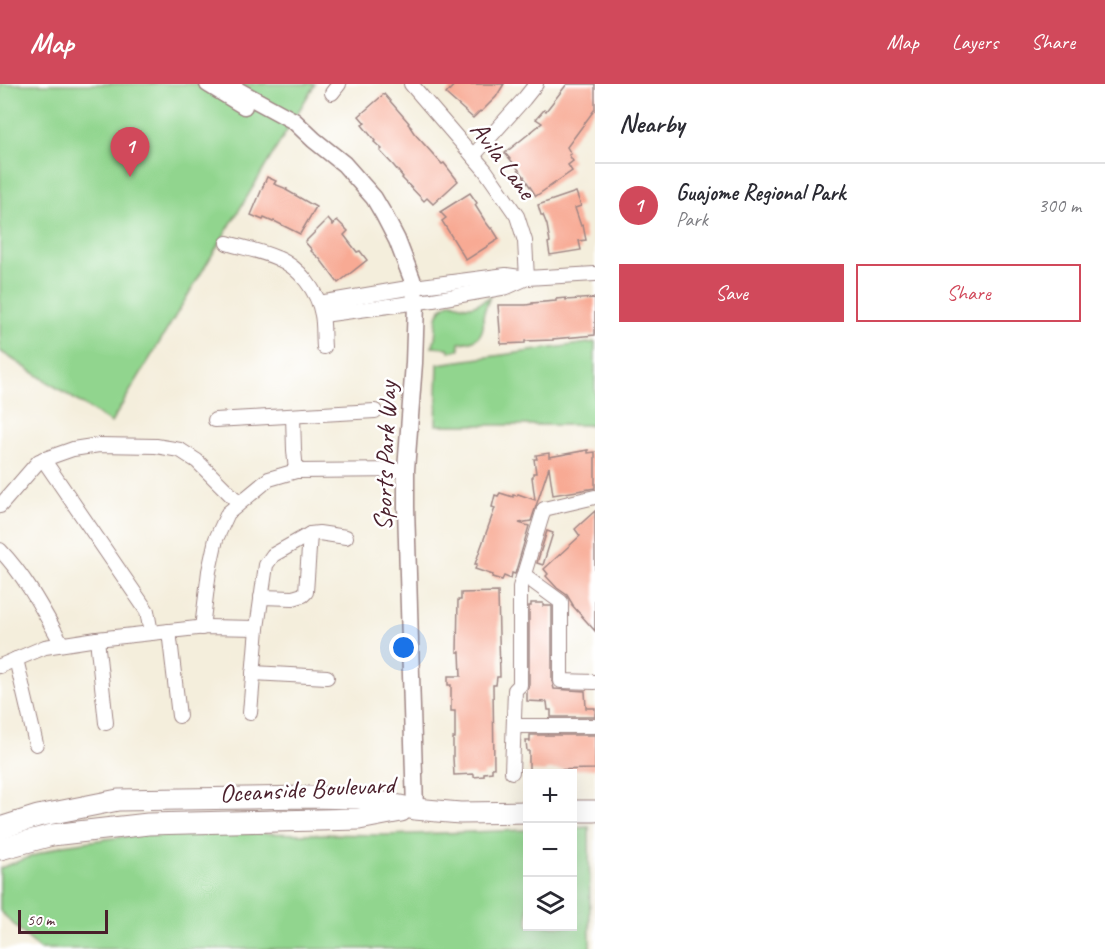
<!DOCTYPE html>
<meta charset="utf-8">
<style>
body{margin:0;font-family:Caveat,sans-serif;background:#f7f7f7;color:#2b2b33}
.controls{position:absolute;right:18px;bottom:18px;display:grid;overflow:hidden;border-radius:0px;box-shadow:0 6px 24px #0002}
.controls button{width:54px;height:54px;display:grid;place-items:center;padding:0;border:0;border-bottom:2px solid #e1e1e2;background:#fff;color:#2b2b33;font:30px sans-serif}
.scale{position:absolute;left:18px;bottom:15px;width:90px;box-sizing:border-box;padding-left:6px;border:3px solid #4a1f2b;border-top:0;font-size:16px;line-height:21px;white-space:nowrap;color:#4a1f2b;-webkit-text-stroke:4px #fff;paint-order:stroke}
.you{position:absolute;left:404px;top:564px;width:21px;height:21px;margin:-15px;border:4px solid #fff;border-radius:50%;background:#1a73e8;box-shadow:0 0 0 9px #1a73e833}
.badge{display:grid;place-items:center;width:39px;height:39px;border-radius:50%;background:#d1495b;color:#fff;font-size:20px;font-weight:700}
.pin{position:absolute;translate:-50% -50px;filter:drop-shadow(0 2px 3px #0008)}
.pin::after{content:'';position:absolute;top:32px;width:21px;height:18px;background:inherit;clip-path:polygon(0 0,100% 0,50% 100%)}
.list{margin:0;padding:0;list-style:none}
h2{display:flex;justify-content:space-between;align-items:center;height:78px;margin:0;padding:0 24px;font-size:26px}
h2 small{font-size:20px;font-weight:400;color:#7c7c81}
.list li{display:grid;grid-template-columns:39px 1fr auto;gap:18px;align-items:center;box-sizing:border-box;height:84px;padding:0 24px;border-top:2px solid #e1e1e2}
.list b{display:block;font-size:22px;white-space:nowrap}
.list p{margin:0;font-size:20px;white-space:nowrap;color:#7c7c81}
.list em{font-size:20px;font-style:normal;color:#7c7c81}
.actions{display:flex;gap:12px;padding:18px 24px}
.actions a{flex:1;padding:14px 0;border:2px solid #d1495b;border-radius:0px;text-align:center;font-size:21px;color:#d1495b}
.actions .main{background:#d1495b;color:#fff}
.icon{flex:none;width:33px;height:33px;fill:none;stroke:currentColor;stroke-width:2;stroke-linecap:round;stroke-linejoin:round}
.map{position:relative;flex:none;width:595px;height:865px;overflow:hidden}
header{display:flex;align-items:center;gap:36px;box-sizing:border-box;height:84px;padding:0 30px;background:#d1495b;color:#fff}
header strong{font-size:28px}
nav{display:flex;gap:33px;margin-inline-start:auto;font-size:21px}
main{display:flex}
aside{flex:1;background:#fff}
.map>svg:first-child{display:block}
.green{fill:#91d58e;stroke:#6e7a5c;stroke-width:1.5}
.building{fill:#f8aa94}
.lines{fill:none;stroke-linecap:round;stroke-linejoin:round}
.minor-casing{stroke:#9f8684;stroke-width:16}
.tertiary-casing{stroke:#9f8684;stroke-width:19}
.primary-casing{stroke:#9f8684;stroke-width:23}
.minor{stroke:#fff;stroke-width:14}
.tertiary{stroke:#fff;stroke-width:16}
.primary{stroke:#fff;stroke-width:21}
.labels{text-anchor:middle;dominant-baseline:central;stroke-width:5;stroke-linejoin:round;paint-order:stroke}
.street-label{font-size:26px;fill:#4a1f2b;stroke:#fff}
</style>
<header>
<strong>Map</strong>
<nav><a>Map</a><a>Layers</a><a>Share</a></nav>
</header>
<main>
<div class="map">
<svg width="595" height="865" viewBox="0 0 595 865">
<rect width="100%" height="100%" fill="#fff"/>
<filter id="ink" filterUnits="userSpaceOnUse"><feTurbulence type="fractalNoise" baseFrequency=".0167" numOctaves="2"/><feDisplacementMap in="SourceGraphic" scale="12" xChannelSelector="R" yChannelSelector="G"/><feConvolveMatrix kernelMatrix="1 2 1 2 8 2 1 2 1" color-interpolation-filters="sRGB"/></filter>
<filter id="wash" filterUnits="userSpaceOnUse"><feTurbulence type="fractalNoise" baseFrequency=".008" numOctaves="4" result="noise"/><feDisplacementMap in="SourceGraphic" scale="24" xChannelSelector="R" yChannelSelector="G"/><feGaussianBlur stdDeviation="1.35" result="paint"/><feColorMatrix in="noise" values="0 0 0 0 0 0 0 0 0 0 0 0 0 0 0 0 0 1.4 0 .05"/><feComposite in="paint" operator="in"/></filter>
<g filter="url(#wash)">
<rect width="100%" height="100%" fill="#f4eedc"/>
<g class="green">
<polygon points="0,0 315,0 111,339 0,267"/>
<path d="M490,213C487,220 484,226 483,233C483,236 484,240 483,243C481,256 470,258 459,259L460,265L450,268L448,264L432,263C441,246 428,227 452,218C470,225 473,223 490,213Z"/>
<polygon points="595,258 595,341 436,341 438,280"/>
<polygon points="589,743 590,865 39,865 0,827 0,784 63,761 157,748 386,751 527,746 528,842 572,842 573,744"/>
</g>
<g id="blocks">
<g class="building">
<polygon points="455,0 504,0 496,13 481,28 480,27 473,34 446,10"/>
<polygon points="567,0 595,0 595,25 567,63 571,70 569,71 573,77 568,81 572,87 536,112 523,92 524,92 505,69 542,39 536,35 544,26 546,27"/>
<polygon points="384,10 409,39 408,40 411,43 410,43 414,49 442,80 444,79 458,97 433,120 427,114 424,117 402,94 403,93 394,82 380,67 382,65 374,58 375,57 362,41 365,39 359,32"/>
<polygon points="267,93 276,97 274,100 287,105 286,106 316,123 300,150 274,137 273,138 264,134 263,136 251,131"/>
<polygon points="576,108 581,122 575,124 581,142 583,141 586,156 579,157 581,166 550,171 548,159 550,158 547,141 543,131 541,131 538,121"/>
<polygon points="470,109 477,119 475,121 485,137 491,145 492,144 499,155 466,176 442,137 446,134 440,128"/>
<polygon points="328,135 333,141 337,136 348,147 344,151 357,168 360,167 367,176 338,199 320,175 311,167 312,166 305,158"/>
<polygon points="566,214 566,216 595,214 595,251 553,255 553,256 525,257 525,259 501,260 498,221 526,221 532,220 532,219 556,217 556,215"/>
<polygon points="588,366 588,369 595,368 595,404 553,411 549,383 531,437 519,439 529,442 515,490 512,489 511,495 504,492 502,496 492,493 493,491 475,485 477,480 475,480 495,424 492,423 495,411 498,412 500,409 513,413 513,411 517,412 518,410 535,416 532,393 533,393 533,389 536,389 534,375 537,375 536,371 549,369 549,373"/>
<polygon points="595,427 595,547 572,521 573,521 567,511 557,504 546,492 548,490 544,485 580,452 575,445"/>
<polygon points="547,447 553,449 543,481 537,479"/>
<polygon points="498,508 500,593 497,593 496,601 493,601 494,684 492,684 492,688 484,689 484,692 474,693 474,690 454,691 453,674 453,654 455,654 455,627 451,627 451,601 448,601 448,592 461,592 460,568 457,568 458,516 461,516 461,509"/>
<polygon points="531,519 543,519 543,522 552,522 552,597 554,605 585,607 586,624 595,624 595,633 551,633 551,626 548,626 547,618 527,617 527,607 529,601 529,522 531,522"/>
<polygon points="530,651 595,651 595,685 546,686 546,688 529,687 529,667 527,667 526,657 530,657"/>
</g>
</g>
</g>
<g filter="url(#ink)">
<use href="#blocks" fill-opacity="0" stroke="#9f8684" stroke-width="1.5"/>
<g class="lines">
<g class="minor-casing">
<g id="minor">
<polyline points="411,0 485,86 517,132 525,157 527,194"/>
<polyline points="332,9 339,0"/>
<polyline points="473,72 524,15 536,0"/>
<path d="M227,159C243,164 262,167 277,174C299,183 318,207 322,231C324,241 323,253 324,263"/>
<polyline points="319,219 414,203 506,191 527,194 595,190"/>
<polyline points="323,231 433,216 507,203 527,194"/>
<polyline points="293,332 294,366 296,387"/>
<polyline points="215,336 375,327"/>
<polyline points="43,375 147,527 151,549"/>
<polyline points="0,422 39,377 73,365 99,361 156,362 180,366 197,377 239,419"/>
<path d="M0,466C26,493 44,528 62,560"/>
<polyline points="524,491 561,518 561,597 595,598"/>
<polyline points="261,513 293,514 303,511 306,508 310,450"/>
<polyline points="202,544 209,487 216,455 228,429 269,395 296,387 406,386"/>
<polyline points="169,547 179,632"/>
<polyline points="97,555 106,639"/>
<polyline points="16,575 36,660"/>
<polyline points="0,582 45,563 97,555 206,543 257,544"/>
<polyline points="253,589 327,593"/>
<polyline points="250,629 257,544 266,481 273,471 310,450 319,449 346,453"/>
<polyline points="514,642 595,642"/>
<polyline points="512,688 515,606 520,601 520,503 544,425 595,413"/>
</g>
</g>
<g class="tertiary-casing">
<g id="tertiary">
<polyline points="208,0 244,22"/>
<polyline points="230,0 239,7 294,37 314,56 344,80 374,114 384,131 397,156 412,195 416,219 414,279 406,386 406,423 415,725"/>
</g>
</g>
<g class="primary-casing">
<g id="primary">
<polyline points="572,727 595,727"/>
<polyline points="0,744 38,732 118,716 308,713 360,714 415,725 460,729 528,728"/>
<polyline points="0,765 52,751 148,740 359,735 401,727"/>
</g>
</g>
<use href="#minor" class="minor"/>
<use href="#tertiary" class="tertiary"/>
<use href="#primary" class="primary"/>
</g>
</g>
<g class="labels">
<g class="street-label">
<text transform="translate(503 76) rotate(53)">Avila Lane</text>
<text transform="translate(385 372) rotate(-88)">Sports Park Way</text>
<text transform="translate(307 705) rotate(-3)">Oceanside Boulevard</text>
</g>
</g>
</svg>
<div class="controls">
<button>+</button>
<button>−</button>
<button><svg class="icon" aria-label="layers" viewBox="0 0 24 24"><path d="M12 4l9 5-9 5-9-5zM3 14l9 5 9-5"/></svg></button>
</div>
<div class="scale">50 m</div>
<div class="you"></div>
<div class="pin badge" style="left:130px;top:93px">1</div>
</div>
<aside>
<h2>Nearby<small></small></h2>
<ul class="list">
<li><span class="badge">1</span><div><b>Guajome Regional Park</b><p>Park</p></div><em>300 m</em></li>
</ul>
<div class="actions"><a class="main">Save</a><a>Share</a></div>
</aside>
</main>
